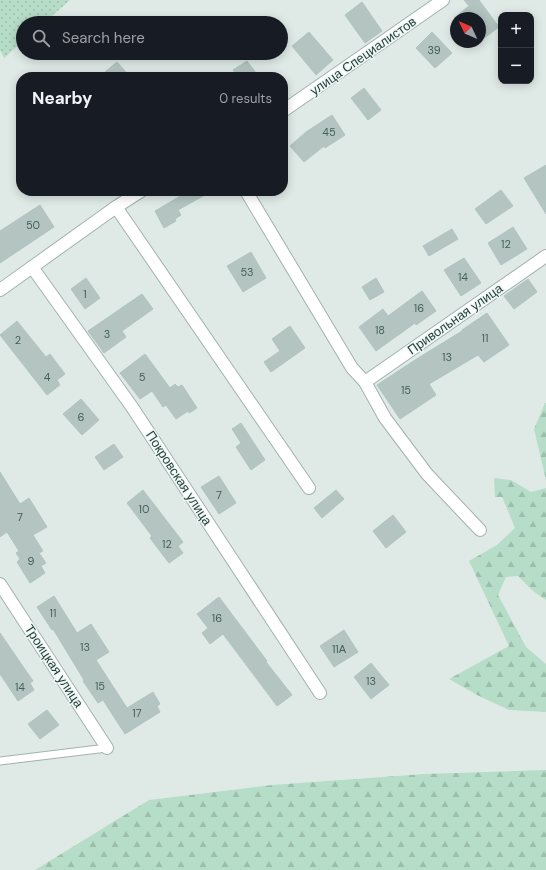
<!DOCTYPE html>
<meta charset="utf-8">
<style>
body{margin:0;font-family:"DM Sans",sans-serif;background:#242831;color:#f1f3f6}
.controls{position:absolute;right:12px;top:12px;display:grid;overflow:hidden;border-radius:8px;box-shadow:0 2px 10px #0003}
.controls button{width:36px;height:36px;display:grid;place-items:center;padding:0;border:0;border-bottom:1px solid #363941;background:#171b24;color:#f1f3f6;font:20px sans-serif}
.compass{position:absolute;left:450px;top:12px;width:36px;height:36px;border-radius:50%;background:#171b24;box-shadow:0 2px 10px #0003;rotate:314deg}
.list{margin:0;padding:0;list-style:none}
h2{display:flex;justify-content:space-between;align-items:center;height:52px;margin:0;padding:0 16px;font-size:17px}
h2 small{font-size:13px;font-weight:400;color:#9ea1a6}
.icon{flex:none;width:22px;height:22px;fill:none;stroke:currentColor;stroke-width:2;stroke-linecap:round;stroke-linejoin:round}
.map{position:relative;flex:none;width:546px;height:870px;overflow:hidden}
.search{position:absolute;background:#171b24;box-shadow:0 2px 10px #0003;left:16px;top:16px;width:272px;height:44px;display:flex;align-items:center;gap:10px;box-sizing:border-box;padding:0 14px;border-radius:22px;color:#9ea1a6;font-size:15px}
.panel{position:absolute;background:#171b24;box-shadow:0 2px 10px #0003;left:16px;top:72px;width:272px;height:124px;border-radius:16px}
.map>svg:first-child{display:block}
.grass{fill:url(#grass-dots)}
.forest{fill:url(#forest-firs)}
.building{fill:#b4c5c1;stroke:#b1c4bf}
.lines{fill:none;stroke-linecap:round;stroke-linejoin:round}
.lane-casing{stroke:#a2b2af;stroke-width:9}
.street-casing{stroke:#a2b2af;stroke-width:14}
.lane{stroke:#fff;stroke-width:7}
.street{stroke:#fff;stroke-width:12}
.labels{text-anchor:middle;dominant-baseline:central;stroke-width:3;stroke-linejoin:round;paint-order:stroke}
.number-label{font-size:11px;fill:#445e5a}
.street-label{font-size:13px;fill:#1f3b38;stroke:#eff7f4}
</style>
<div class="map">
<svg width="546" height="870" viewBox="0 0 546 870">
<defs>
<pattern id="grass-dots" width="8" height="8" patternUnits="userSpaceOnUse"><rect width="8" height="8" fill="#b6ddc7"/><path d="M2 2h.1M6 6h.1" fill="none" stroke="#9cbfac" stroke-width="1.8" stroke-linecap="round"/></pattern>
<pattern id="forest-firs" width="22" height="20" patternUnits="userSpaceOnUse"><rect width="22" height="20" fill="#b6ddc7"/><path d="M5 1l3.5 6h-7zM16 11l3.5 6h-7z" fill="#9cbfac"/></pattern>
</defs>
<rect width="100%" height="100%" fill="#dfeae7"/>
<polygon class="grass" points="0,0 70,0 44,23 23,23 23,41 4,58 0,50"/>
<g class="forest">
<polygon points="545,403 546,403 546,480 534,429"/>
<polygon points="494,478 511,480 531,492 546,488 546,600 533,591 518,576 506,577 498,595 526,647 546,664 546,712 509,710 477,695 449,679 509,646 469,561 497,545 515,528 502,497 495,497"/>
<polygon points="546,770 546,870 35,870 149,800 272,785 424,774"/>
</g>
<g class="building">
<polygon points="464,0 479,0 499,27 480,41 480,18 454,18 469,6"/>
<polygon points="362,2 382,31 365,43 345,15"/>
<polygon points="309,32 333,60 316,75 292,46"/>
<polygon points="432,32 452,53 435,68 416,48"/>
<polygon points="247,61 259,77 238,77 233,70"/>
<polygon points="117,62 130,77 99,77"/>
<polygon points="364,88 381,110 368,120 351,98"/>
<polygon points="332,115 345,135 325,148 324,146 304,162 290,146 306,132"/>
<polygon points="546,165 546,214 524,178"/>
<polygon points="501,190 513,206 486,224 475,209"/>
<polygon points="189,191 212,191 178,210 181,215 175,219 176,221 164,228 155,211"/>
<polygon points="40,205 54,227 0,263 0,231"/>
<polygon points="513,227 527,249 501,265 488,243"/>
<polygon points="452,229 458,239 429,256 423,246"/>
<polygon points="251,252 266,278 243,292 227,266"/>
<polygon points="464,258 481,283 461,296 444,270"/>
<polygon points="86,278 100,298 85,309 71,289"/>
<polygon points="376,278 384,292 370,300 362,287"/>
<polygon points="528,279 537,292 514,309 504,296"/>
<polygon points="422,291 436,311 416,325 415,323 376,351 359,327 383,309 388,316"/>
<polygon points="142,294 153,309 122,331 126,337 104,353 88,331"/>
<polygon points="487,313 509,345 484,362 478,355 429,384 436,395 400,419 377,385 415,360 462,331 462,330"/>
<polygon points="17,321 46,357 50,354 65,374 57,380 60,385 47,395 0,335"/>
<polygon points="290,326 305,348 271,372 264,362 280,351 272,339"/>
<polygon points="145,354 170,388 175,384 178,387 182,385 197,408 189,413 188,411 176,419 166,405 163,407 152,391 140,399 120,373"/>
<polygon points="81,399 99,420 82,435 63,414"/>
<polygon points="241,423 265,460 251,470 236,447 241,443 232,429"/>
<polygon points="114,444 123,457 104,470 95,457"/>
<polygon points="0,472 20,504 29,498 47,527 33,535 43,551 39,553 46,563 41,566 45,573 30,583 17,562 20,559 16,553 19,551 7,532 0,537"/>
<polygon points="219,476 236,503 219,514 201,487"/>
<polygon points="143,490 183,542 178,546 183,553 169,563 150,538 152,536 127,503"/>
<polygon points="336,490 344,499 322,518 314,508"/>
<polygon points="393,515 406,532 386,548 373,531"/>
<polygon points="54,596 77,633 91,624 109,652 96,660 127,708 153,692 160,704 157,706 160,712 125,734 103,700 98,703 83,681 84,680 53,629 52,630 37,607"/>
<polygon points="219,597 267,661 266,662 292,695 277,706 223,634 210,644 202,633 208,628 197,614"/>
<polygon points="344,630 358,652 334,667 320,646"/>
<polygon points="0,633 33,681 30,683 34,690 18,701 0,674"/>
<polygon points="371,663 389,685 371,699 354,677"/>
<polygon points="47,710 59,725 40,739 28,724"/>
</g>
<g class="lines">
<g class="lane-casing">
<polyline id="lane" points="0,761 107,748"/>
</g>
<g class="street-casing">
<g id="street">
<polyline points="283,111 443,0"/>
<polyline points="246,191 352,368 365,382 385,418 427,474 480,530"/>
<polyline points="116,207 309,488"/>
<polyline points="32,267 132,407 320,693"/>
<polyline points="0,290 116,207 141,191"/>
<polyline points="365,382 546,256"/>
<polyline points="0,584 107,748"/>
</g>
</g>
<use href="#lane" class="lane"/>
<use href="#street" class="street"/>
</g>
<g class="labels">
<g class="number-label">
<text x="434" y="50">39</text>
<text x="329" y="132">45</text>
<text x="33" y="225">50</text>
<text x="506" y="244">12</text>
<text x="247" y="272">53</text>
<text x="463" y="277">14</text>
<text x="85" y="294">1</text>
<text x="419" y="308">16</text>
<text x="380" y="330">18</text>
<text x="107" y="334">3</text>
<text x="485" y="338">11</text>
<text x="18" y="340">2</text>
<text x="447" y="357">13</text>
<text x="47" y="377">4</text>
<text x="142" y="377">5</text>
<text x="406" y="390">15</text>
<text x="81" y="417">6</text>
<text x="219" y="495">7</text>
<text x="144" y="509">10</text>
<text x="20" y="517">7</text>
<text x="167" y="544">12</text>
<text x="31" y="561">9</text>
<text x="53" y="613">11</text>
<text x="217" y="618">16</text>
<text x="85" y="647">13</text>
<text x="339" y="649">11А</text>
<text x="371" y="681">13</text>
<text x="100" y="686">15</text>
<text x="20" y="687">14</text>
<text x="137" y="713">17</text>
</g>
<g class="street-label">
<text transform="translate(363 56) rotate(-35)">улица Специалистов</text>
<text transform="translate(455 319) rotate(-35)">Привольная улица</text>
<text transform="translate(179 478) rotate(57)">Покровская улица</text>
<text transform="translate(54 666) rotate(57)">Троицкая улица</text>
</g>
</g>
</svg>
<div class="controls">
<button>+</button>
<button>−</button>
</div>
<svg class="compass" viewBox="-18 -18 36 36"><path d="M0-13l5 13h-10z" fill="#e53935"/><path d="M0 13l5-13h-10z" fill="#9ea1a6"/></svg>
<div class="search"><svg class="icon" aria-label="search" viewBox="0 0 24 24"><circle cx="10" cy="10" r="6"/><path d="M15 15l6 6"/></svg>Search here</div>
<section class="panel">
<h2>Nearby<small>0 results</small></h2>
<ul class="list">
</ul>
</section>
</div>
